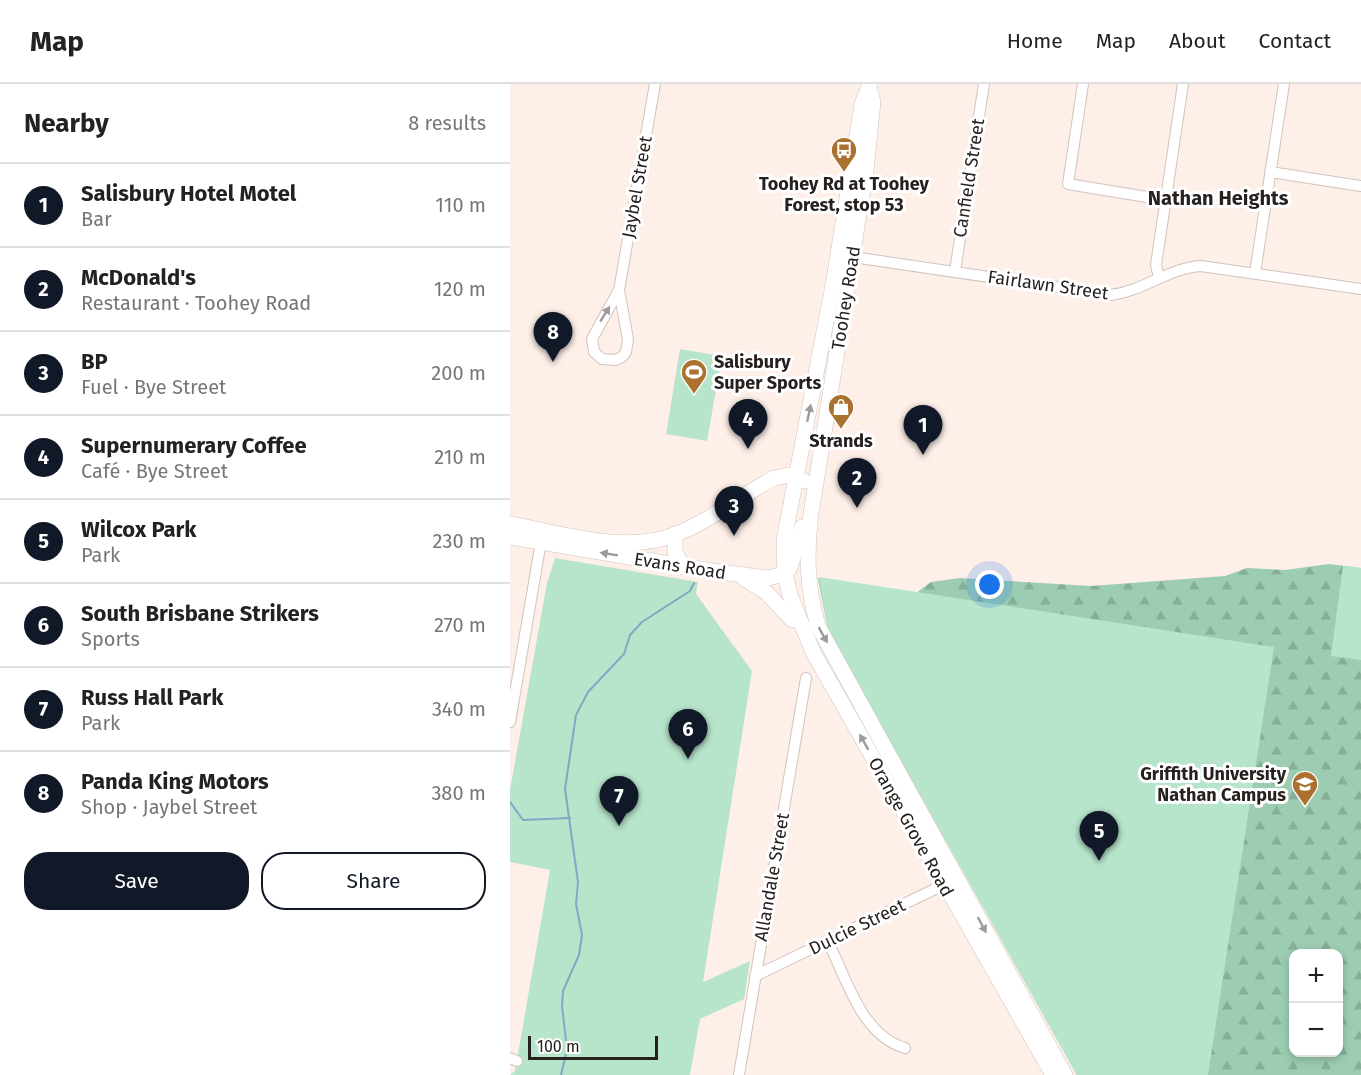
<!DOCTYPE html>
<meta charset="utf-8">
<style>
body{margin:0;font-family:"Fira Sans",sans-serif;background:#f6f6f6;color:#222}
.controls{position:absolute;right:18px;bottom:18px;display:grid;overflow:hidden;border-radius:12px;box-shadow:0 3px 9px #0003}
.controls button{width:54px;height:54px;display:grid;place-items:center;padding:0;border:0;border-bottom:2px solid #e0e0e0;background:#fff;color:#222;font:30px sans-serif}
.scale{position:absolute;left:18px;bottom:15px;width:130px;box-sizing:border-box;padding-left:6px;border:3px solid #26211f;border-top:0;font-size:16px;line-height:21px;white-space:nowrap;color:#26211f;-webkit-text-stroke:4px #fff;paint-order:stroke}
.you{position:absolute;left:480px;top:501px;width:21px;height:21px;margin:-15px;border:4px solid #fff;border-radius:50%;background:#1a73e8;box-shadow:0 0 0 9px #1a73e833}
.badge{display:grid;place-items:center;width:39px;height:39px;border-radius:50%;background:#111827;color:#fff;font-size:20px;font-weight:700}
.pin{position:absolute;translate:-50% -50px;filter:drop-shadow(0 2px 3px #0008)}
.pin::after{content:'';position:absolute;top:32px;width:21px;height:18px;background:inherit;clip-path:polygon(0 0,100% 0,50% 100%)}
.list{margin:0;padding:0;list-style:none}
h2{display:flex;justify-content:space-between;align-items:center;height:78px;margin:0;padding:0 24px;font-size:26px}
h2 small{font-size:20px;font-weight:400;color:#767676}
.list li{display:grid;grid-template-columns:39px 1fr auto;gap:18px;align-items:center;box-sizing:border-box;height:84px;padding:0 24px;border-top:2px solid #e0e0e0}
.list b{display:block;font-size:22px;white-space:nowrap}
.list p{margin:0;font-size:20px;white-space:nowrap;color:#767676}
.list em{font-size:20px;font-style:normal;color:#767676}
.actions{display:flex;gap:12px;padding:18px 24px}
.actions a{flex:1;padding:14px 0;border:2px solid #111827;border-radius:24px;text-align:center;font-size:21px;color:#111827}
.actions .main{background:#111827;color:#fff}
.map{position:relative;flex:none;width:851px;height:991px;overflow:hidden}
header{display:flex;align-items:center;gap:36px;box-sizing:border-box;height:84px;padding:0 30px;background:#fff;border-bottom:2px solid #e0e0e0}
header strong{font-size:28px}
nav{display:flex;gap:33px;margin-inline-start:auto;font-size:21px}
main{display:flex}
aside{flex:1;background:#fff}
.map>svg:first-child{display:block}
.forest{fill:url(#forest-firs);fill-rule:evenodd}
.green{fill:#b7e5cb}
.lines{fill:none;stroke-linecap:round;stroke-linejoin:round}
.stream{stroke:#7daac5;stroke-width:2}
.street-casing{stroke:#d1c3bc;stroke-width:12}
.secondary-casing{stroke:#d1c3bc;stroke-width:16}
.street{stroke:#fff;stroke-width:10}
.secondary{stroke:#fff;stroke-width:15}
.oneway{fill:#9d9b9a}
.labels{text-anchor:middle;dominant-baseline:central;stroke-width:6;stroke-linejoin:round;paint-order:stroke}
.street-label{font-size:18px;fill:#26211f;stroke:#fff}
.poi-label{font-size:18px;font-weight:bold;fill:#26211f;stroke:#fff}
.neighbourhood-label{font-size:20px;font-weight:bold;fill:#26211f;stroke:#fff}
</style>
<header>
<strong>Map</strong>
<nav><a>Home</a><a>Map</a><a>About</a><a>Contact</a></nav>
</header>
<main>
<aside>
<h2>Nearby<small>8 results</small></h2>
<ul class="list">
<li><span class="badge">1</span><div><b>Salisbury Hotel Motel</b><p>Bar</p></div><em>110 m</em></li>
<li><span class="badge">2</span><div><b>McDonald's</b><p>Restaurant · Toohey Road</p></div><em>120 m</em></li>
<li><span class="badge">3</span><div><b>BP</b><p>Fuel · Bye Street</p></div><em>200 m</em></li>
<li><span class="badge">4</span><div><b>Supernumerary Coffee</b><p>Café · Bye Street</p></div><em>210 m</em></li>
<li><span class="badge">5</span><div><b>Wilcox Park</b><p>Park</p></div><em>230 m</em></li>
<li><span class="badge">6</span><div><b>South Brisbane Strikers</b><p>Sports</p></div><em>270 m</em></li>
<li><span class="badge">7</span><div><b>Russ Hall Park</b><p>Park</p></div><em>340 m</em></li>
<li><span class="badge">8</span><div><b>Panda King Motors</b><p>Shop · Jaybel Street</p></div><em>380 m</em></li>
</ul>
<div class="actions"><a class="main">Save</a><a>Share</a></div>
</aside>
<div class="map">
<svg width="851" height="991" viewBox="0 0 851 991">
<defs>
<pattern id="forest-firs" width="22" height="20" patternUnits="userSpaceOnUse" patternTransform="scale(1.5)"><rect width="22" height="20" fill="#9cccb2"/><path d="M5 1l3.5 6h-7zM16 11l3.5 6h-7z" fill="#86af99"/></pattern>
</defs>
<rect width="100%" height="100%" fill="#fef0e9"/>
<path class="forest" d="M819,480L851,484V991H567L318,546L308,494L406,509L421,498L450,494L581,502L715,492L737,484L775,486ZM784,870H828V968H784Z"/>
<g class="green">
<polygon points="170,265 212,272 197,357 156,350"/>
<polygon points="45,474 188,498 186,510 242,587 193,898 240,877 234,915 190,935 180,991 0,991 5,987 40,786 0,778 0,706 37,499"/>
<polygon points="833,482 851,484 851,576 821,572"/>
<polygon points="309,493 764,563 698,991 567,991 318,546"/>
</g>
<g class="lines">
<g class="stream">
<polyline points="0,718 13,736 60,734"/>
<polyline points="51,991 57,965 52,922 53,907 69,871 72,851 66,820 68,798 55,705 66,631 78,608 114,570 120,551 132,538 180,507 184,499"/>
</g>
<g class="street-casing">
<g id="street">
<polyline points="573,0 558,100 655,116"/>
<polyline points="760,88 851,102"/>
<path d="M336,172L601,211C633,207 659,184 691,182L851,205"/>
<polyline points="445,187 474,0"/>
<polyline points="745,189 774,0"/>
<polyline points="649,194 646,181 673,0"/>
<polyline points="109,206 118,255 116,268 112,273 106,276 92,275 84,268 82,255 109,206 145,0"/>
<polyline points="0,638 32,452"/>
<path d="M318,858C337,895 351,951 395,964"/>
<polyline points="245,892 425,805 438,796"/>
<polyline points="0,974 7,977"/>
<polyline points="229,991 296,594"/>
</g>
</g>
<g class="secondary-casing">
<g id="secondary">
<polyline points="360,0 352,20 324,196 274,456 275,489 280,511 303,568 543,991"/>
<path d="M360,8L363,18L356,86L301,430C296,470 297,504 308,542L555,991"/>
<path d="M0,440C51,449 113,470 164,451C199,438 230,412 264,394L279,391L294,397"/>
<polyline points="165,450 165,468 173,483"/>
<polyline points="0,453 202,487 258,494 270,491 280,484 292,443"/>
<polyline points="233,494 257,509 281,535 289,537"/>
</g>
</g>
<use href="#street" class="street"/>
<use href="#secondary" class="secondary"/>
</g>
<defs><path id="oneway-solid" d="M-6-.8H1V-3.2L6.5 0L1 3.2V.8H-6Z" transform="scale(1.5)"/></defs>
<g class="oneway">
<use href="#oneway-solid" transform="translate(95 230) rotate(-58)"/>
<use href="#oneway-solid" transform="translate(299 329) rotate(-78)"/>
<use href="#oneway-solid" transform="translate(99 470) rotate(-171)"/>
<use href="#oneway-solid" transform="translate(313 551) rotate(61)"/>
<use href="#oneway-solid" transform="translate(354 658) rotate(-119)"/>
<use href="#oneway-solid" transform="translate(472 841) rotate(62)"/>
</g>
<defs>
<g id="bus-pin" transform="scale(1.35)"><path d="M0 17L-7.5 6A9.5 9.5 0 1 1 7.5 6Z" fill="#aa712f" stroke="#fff"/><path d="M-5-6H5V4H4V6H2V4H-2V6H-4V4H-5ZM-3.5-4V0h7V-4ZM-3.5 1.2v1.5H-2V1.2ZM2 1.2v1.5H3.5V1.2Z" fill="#fff"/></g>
<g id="stadium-pin" transform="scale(1.35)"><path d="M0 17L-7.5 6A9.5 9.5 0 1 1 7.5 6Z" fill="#aa712f" stroke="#fff"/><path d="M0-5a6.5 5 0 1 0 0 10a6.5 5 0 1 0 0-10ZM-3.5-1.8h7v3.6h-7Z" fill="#fff"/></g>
<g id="shop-pin" transform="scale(1.35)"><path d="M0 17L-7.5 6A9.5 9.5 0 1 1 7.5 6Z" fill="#aa712f" stroke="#fff"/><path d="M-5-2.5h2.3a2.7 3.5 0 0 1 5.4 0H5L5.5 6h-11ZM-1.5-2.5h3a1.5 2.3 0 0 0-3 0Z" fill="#fff"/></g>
<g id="university-pin" transform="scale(1.35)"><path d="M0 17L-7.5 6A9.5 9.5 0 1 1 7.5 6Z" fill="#aa712f" stroke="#fff"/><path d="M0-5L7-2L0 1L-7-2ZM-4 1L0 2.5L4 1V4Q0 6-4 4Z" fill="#fff"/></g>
</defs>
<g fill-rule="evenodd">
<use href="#bus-pin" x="334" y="66"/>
<use href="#stadium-pin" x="184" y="288"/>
<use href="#shop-pin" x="331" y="323"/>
<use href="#university-pin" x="795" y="700"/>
</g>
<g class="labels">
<g class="street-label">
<text transform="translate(459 94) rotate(-81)">Canfield Street</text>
<text transform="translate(127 103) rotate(-80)">Jaybel Street</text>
<text transform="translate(538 201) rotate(8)">Fairlawn Street</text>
<text transform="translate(336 214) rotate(-81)">Toohey Road</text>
<text transform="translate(170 482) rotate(9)">Evans Road</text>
<text transform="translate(401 743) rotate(61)">Orange Grove Road</text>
<text transform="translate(262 793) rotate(-80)">Allandale Street</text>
<text transform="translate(347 843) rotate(-26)">Dulcie Street</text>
</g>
<g class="poi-label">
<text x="334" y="100">Toohey Rd at Toohey<tspan x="334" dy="21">Forest, stop 53</tspan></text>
<text x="204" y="278" text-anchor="start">Salisbury<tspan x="204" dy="21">Super Sports</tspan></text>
<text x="331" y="357">Strands</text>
<text x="776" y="690" text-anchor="end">Griffith University<tspan x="776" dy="21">Nathan Campus</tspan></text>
</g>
<g class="neighbourhood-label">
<text x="708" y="114">Nathan Heights</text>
</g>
</g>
</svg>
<div class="controls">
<button>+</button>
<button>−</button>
</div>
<div class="scale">100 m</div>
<div class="you"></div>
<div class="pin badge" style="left:413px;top:371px">1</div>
<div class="pin badge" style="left:347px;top:424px">2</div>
<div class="pin badge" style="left:224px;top:452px">3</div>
<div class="pin badge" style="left:238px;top:365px">4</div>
<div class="pin badge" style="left:589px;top:777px">5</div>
<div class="pin badge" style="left:178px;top:675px">6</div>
<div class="pin badge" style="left:109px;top:742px">7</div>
<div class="pin badge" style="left:43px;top:278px">8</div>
</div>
</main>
